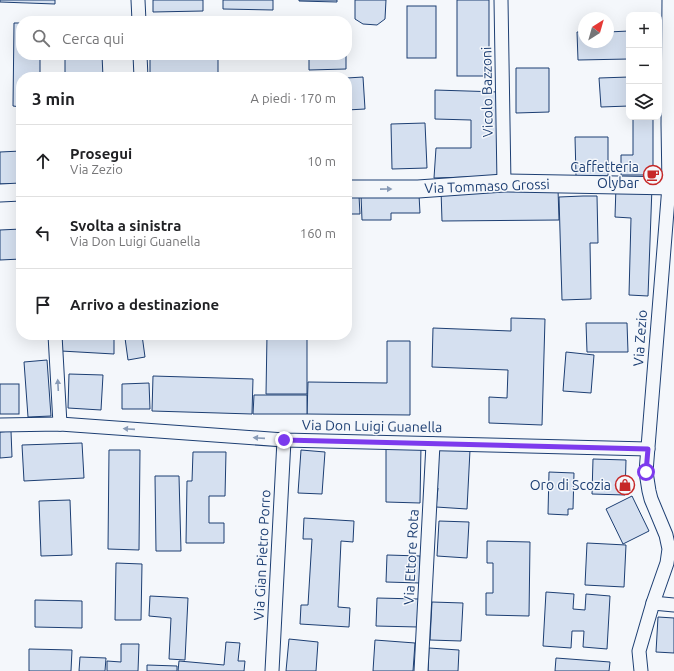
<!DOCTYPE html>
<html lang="it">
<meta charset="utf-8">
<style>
body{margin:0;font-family:Ubuntu,sans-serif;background:#f6f6f6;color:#202124}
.controls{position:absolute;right:12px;top:12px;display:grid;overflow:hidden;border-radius:8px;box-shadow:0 4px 16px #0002}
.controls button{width:36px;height:36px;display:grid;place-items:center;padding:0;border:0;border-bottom:1px solid #e0e0e0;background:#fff;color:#202124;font:20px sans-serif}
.compass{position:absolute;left:578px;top:12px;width:36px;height:36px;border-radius:50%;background:#fff;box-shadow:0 4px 16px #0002;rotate:37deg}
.stop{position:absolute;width:12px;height:12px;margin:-9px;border:3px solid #7c3aed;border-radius:50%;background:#fff}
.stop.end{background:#7c3aed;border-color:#fff;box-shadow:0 1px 4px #0008}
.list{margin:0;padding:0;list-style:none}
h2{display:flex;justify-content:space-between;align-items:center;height:52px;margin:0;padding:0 16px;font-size:17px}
h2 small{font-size:13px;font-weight:400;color:#757577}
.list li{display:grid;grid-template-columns:26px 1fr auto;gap:12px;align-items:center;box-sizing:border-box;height:72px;padding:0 16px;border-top:1px solid #e0e0e0}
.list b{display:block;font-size:15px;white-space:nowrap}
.list p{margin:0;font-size:13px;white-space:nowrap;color:#757577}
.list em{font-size:13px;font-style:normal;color:#757577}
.icon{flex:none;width:22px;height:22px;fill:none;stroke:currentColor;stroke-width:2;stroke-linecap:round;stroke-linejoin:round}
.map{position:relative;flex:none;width:674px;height:671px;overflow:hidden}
.search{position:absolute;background:#fff;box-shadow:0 4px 16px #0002;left:16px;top:16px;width:336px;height:44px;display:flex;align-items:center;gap:10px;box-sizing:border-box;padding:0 14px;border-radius:16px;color:#757577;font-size:15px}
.panel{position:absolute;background:#fff;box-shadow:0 4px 16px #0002;left:16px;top:72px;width:336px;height:268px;border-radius:16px}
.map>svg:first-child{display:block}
.building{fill:#d5e0f0;stroke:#1d3f73}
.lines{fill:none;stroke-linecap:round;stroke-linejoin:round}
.minor-casing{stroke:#1d3f73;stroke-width:15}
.tertiary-casing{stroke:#1d3f73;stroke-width:19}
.minor{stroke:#f4f7fb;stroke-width:13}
.tertiary{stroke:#f4f7fb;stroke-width:17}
.oneway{fill:#889bb7}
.route{stroke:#7c3aed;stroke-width:5}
.labels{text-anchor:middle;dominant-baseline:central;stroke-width:3;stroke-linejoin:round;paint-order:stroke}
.street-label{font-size:14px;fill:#1d3f73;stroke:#f4f7fb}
.poi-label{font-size:14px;fill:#1d3f73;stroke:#f4f7fb;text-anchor:end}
</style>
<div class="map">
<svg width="674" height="671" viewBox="0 0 674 671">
<rect width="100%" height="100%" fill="#f4f7fb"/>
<g class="building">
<polygon points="0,0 55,0 55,4 0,2"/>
<polygon points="153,0 203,0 203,11 153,12"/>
<polygon points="223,0 273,0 273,10 223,9"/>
<polygon points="299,0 337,0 337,2 299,1"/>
<polygon points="355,0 386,0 385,19 377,25 363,24 355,19"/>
<rect x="457" y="0" width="32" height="76"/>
<rect x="407" y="6" width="29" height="52"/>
<polygon points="14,23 21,23 21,55 40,55 40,77 21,77 21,107 13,106"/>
<polygon points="629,31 629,59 578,60 577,32 584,32 584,42 608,42 608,32"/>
<polygon points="65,55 102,55 103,77 65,77"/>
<polygon points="150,55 218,55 218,76 150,75"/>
<polygon points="309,55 346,55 346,69 309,70"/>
<polygon points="516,68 549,68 549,112 516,113"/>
<polygon points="363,77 365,109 347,110 347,78"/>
<polygon points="629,77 629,106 601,107 599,78"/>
<polygon points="435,90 499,92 500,176 434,178 436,148 471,148 471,120 435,119"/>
<polygon points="633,117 653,117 653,175 621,175 621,155 633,155"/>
<polygon points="425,123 427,168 392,169 391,124"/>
<polygon points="575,137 608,137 608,176 576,176"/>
<polygon points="21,151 21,184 0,184 0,152"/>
<polygon points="616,186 652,187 648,296 629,295 631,218 615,217"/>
<polygon points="558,189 559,220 442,221 441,190"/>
<polygon points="361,195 419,195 420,213 391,213 391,220 362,220"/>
<polygon points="347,196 359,196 360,214 347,214"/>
<polygon points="583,196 597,196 598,243 590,243 591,299 562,300 559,197"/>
<polygon points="21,229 21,259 0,260 0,230"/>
<polygon points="511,318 545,319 542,425 489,423 489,397 507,398 508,370 432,367 433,328 511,331"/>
<polygon points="586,323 627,323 628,352 587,352"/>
<polygon points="62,335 114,337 114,354 61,351"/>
<polygon points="142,335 145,357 128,360 125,338"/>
<polygon points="267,335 307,335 307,394 266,394"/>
<polygon points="387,341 410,341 410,415 307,414 308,382 387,383"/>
<polygon points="566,352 594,355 591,393 563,391"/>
<polygon points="47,360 51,416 28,417 24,362"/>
<polygon points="69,374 103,375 101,410 68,408"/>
<polygon points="153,376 253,379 252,414 152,411"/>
<polygon points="149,383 150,409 122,409 122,384"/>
<rect x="0" y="384" width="19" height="30"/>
<polygon points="254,395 307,395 307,414 253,414"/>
<polygon points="11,431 12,457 0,458 0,432"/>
<polygon points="82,443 84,478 24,481 22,445"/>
<polygon points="386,445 421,446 420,503 386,502"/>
<polygon points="439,448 470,450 467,509 436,507 438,488 432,487"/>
<polygon points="109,450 140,450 139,550 108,549"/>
<polygon points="301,450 325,452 322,494 298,493"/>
<polygon points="193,452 226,452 225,496 209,496 209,523 224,523 224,543 186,543 187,481 192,481"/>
<polygon points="593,459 626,460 625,495 592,494"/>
<polygon points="549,472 574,473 573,509 568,509 568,515 548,514"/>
<polygon points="155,476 179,476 181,551 156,551"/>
<polygon points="632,496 649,531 623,544 606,509"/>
<polygon points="70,500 72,555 41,556 39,501"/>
<polygon points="304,518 354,521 353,542 341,541 338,607 350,608 349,627 300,624 301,605 308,605 312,539 303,539"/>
<polygon points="439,521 469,522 467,558 437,556"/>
<polygon points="487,541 530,542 529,616 486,615 486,593 493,593 493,563 487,563"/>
<polygon points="587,543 626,545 624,587 585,585"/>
<polygon points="387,555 420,556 420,583 386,582"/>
<polygon points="116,563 142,564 141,620 115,620"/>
<polygon points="546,592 574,594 573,609 585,610 586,594 610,596 607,649 583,647 584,631 572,631 571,648 543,646"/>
<polygon points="150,596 188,598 185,660 169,659 171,618 149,616"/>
<polygon points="377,598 419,599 418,627 376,626"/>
<polygon points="35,600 82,601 82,628 35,627"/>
<polygon points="432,602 463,603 461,641 430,640"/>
<polygon points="658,617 674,618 674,653 656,652"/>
<polygon points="289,639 318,642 316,671 286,671"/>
<polygon points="375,640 415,643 413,671 373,671"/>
<polygon points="226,642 240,643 238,661 245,661 244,671 178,671 179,661 224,665"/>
<polygon points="121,644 139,644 138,671 107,671 107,661 121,662"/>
<polygon points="429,648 459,650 458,671 428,671"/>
<polygon points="29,649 72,650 71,671 29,671"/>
<polygon points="80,657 106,658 105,671 79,671"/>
<polygon points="556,658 610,662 609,671 555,671"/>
<polygon points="147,665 177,666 177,671 147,671"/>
</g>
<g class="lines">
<g class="minor-casing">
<g id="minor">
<polyline points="138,0 139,21"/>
<polyline points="501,0 504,183"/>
<polyline points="140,55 141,77"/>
<polyline points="55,335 60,424"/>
<polyline points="0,425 60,424 284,440 648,449"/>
<polyline points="653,603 674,605"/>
<polyline points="272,671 284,440"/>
<polyline points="421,671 433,444"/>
<polyline points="641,671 639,651 653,603 667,563 669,549 666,535 651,499 649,491 646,472 669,186 668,124 669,0"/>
</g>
</g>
<g class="tertiary-casing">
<g id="tertiary">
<polyline points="347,189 418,189 504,183 674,186"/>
<polyline points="0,193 21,192"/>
</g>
</g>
<use href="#minor" class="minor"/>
<use href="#tertiary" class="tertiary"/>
</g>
<defs><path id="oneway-solid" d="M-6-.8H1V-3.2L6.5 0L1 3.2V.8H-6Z"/></defs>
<g class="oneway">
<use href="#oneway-solid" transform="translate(386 189) rotate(-1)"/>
<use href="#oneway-solid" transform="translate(58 385) rotate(-93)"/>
<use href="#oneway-solid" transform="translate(129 429) rotate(-176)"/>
<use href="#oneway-solid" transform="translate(259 438) rotate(-176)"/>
</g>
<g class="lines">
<polyline class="route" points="284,440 648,449 646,472"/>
</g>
<defs>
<g id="cafe-ring" transform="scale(1)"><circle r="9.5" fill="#f4f7fb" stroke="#c62828" stroke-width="1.5"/><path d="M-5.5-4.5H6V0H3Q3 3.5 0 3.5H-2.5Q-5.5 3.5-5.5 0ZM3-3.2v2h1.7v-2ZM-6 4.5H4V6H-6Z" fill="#c62828"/></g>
<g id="shop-ring" transform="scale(1)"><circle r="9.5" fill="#f4f7fb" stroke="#c62828" stroke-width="1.5"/><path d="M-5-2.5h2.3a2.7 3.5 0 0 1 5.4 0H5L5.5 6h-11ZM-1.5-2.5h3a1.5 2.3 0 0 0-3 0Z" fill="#c62828"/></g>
</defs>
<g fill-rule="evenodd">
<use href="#cafe-ring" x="653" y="175"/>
<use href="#shop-ring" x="625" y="485"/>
</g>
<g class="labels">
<g class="street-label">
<text transform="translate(487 92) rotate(-91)">Vicolo Bazzoni</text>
<text transform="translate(487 186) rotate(-2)">Via Tommaso Grossi</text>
<text transform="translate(640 338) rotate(-86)">Via Zezio</text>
<text transform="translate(372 426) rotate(1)">Via Don Luigi Guanella</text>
<text transform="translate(262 555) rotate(-87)">Via Gian Pietro Porro</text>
<text transform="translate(411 557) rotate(-87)">Via Ettore Rota</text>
</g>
<g class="poi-label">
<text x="639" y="167">Caffetteria<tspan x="639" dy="16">Olybar</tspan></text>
<text x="611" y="485">Oro di Scozia</text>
</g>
</g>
</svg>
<div class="controls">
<button>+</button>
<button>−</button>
<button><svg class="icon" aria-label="layers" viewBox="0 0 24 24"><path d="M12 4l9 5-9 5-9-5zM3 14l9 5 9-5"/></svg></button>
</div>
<svg class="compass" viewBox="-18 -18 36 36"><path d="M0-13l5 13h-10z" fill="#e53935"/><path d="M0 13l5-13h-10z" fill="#757577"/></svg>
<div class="stop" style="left:646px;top:472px"></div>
<div class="stop end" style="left:284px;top:440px"></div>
<div class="search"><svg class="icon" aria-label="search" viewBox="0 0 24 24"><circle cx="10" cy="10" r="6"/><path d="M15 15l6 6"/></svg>Cerca qui</div>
<section class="panel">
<h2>3 min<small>A piedi · 170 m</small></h2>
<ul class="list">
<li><svg class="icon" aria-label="ahead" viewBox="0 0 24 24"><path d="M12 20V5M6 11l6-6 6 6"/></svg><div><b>Prosegui</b><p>Via Zezio</p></div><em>10 m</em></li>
<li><svg class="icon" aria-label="left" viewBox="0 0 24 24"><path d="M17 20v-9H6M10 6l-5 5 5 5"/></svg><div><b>Svolta a sinistra</b><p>Via Don Luigi Guanella</p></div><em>160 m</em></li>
<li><svg class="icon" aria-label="arrive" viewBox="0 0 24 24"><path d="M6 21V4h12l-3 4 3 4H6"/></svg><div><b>Arrivo a destinazione</b></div></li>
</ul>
</section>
</div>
